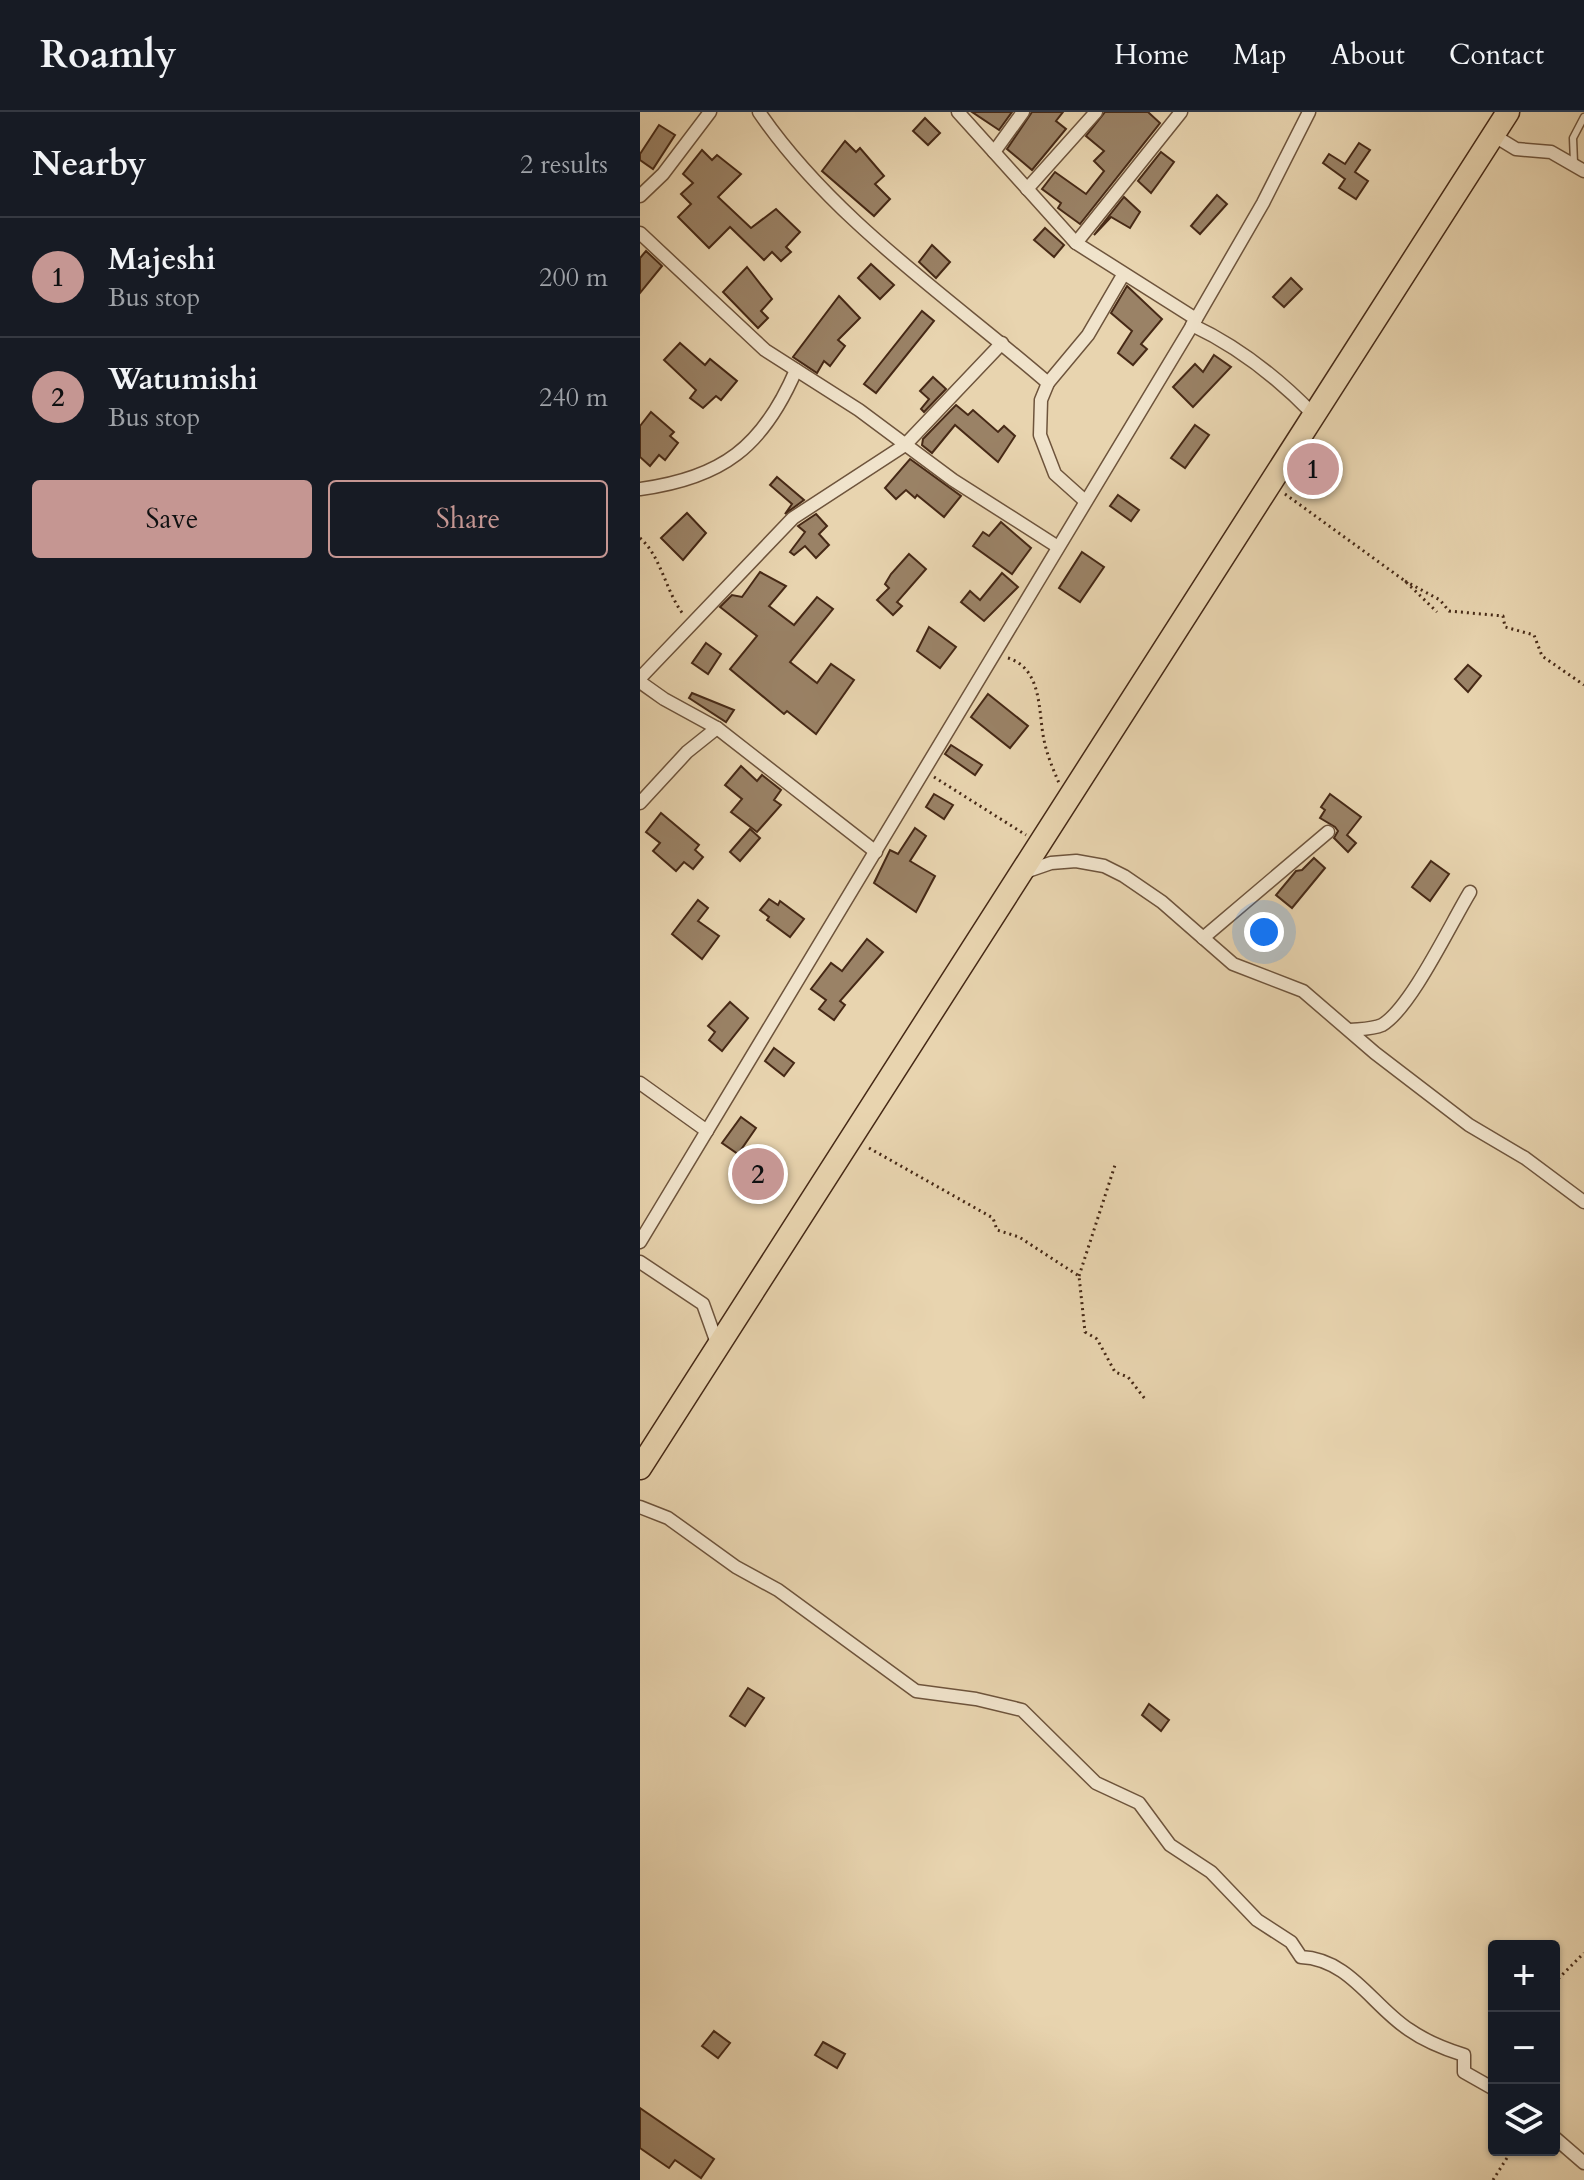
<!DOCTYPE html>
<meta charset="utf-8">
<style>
body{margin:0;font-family:Cardo,serif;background:#20242c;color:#f1f3f6}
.controls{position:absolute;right:24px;bottom:24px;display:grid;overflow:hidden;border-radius:8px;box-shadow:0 2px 6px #0004}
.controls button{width:72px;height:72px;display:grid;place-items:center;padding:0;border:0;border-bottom:2px solid #363941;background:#171b24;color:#f1f3f6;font:40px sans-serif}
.you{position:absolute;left:624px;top:820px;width:28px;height:28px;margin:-20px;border:6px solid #fff;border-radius:50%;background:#1a73e8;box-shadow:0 0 0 12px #1a73e833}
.badge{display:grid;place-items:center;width:52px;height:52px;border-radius:50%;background:#c59692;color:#111;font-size:26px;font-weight:700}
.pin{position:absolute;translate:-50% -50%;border:4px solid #fff;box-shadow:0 2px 8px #0006}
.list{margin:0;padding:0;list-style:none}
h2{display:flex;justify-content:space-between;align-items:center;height:104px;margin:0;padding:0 32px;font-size:34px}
h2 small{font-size:26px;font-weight:400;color:#9ea1a6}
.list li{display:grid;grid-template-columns:52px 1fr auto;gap:24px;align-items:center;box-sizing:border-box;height:120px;padding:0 32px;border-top:2px solid #363941}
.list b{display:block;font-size:30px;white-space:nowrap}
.list p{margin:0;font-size:26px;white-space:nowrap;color:#9ea1a6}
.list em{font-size:26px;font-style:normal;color:#9ea1a6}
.actions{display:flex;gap:16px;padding:24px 32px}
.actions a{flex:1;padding:18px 0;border:2px solid #c59692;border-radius:8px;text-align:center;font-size:28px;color:#c59692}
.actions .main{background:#c59692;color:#111}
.icon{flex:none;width:44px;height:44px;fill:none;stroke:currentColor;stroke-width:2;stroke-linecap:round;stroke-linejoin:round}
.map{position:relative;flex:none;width:944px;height:2068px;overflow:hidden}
header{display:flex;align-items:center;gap:48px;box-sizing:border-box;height:112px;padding:0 40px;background:#171b24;border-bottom:2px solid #363941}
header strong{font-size:38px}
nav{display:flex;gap:44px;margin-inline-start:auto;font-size:28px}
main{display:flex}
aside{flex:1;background:#171b24}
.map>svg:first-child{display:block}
.building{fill:#9a8266;stroke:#462916;stroke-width:2}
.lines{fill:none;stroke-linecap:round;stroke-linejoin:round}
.lane-casing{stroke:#6e543c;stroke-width:9}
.street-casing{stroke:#6e543c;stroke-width:15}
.highway-casing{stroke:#462916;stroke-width:25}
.path{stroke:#462916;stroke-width:3;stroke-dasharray:2 4;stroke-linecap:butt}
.lane{stroke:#f0e3cb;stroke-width:6}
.street{stroke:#f0e3cb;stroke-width:12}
.highway{stroke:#e8d4af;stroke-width:22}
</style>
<header>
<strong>Roamly</strong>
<nav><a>Home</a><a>Map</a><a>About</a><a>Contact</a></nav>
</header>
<main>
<aside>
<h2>Nearby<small>2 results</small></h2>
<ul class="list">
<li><span class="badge">1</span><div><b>Majeshi</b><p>Bus stop</p></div><em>200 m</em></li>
<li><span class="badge">2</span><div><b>Watumishi</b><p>Bus stop</p></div><em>240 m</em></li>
</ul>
<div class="actions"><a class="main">Save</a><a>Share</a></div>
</aside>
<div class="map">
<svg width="944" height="2068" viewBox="0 0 944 2068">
<rect width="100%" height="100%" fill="#e8d4af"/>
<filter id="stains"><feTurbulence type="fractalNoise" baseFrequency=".0025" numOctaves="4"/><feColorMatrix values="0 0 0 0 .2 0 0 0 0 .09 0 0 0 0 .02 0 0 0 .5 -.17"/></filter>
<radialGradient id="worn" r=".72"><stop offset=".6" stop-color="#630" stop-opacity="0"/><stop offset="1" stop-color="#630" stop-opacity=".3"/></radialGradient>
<g class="building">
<polygon points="332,0 372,0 359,18"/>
<polygon points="392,0 423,0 416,9 426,17 392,58 367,37"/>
<polygon points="465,0 508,0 520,11 440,112 418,96 421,91 402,77 415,60 446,82 464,59 454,49 464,39 446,24"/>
<polygon points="285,6 300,21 288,33 273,19"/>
<polygon points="19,13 35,23 13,57 0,48 0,42"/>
<polygon points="205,29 216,40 220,36 244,64 235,72 250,87 234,104 182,59"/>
<polygon points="719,31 730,38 715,60 728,69 716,87 699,76 705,67 683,51 689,42 705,52"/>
<polygon points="62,38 72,48 77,43 101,62 78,85 111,116 136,97 160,120 146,135 151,140 141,149 132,140 124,148 90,115 69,136 38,105 51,92 41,82 53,71 43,62"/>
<polygon points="521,40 534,50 511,81 498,69"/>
<polygon points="577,83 587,92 560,122 551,114"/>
<polygon points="484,85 500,100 490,116 471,105 454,123"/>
<polygon points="405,116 424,133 414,145 394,128"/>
<polygon points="292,133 310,150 296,166 279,150"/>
<polygon points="6,139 22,154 0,181 0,146"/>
<polygon points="231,152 254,173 240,187 218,166"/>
<polygon points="107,155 132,187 121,199 128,206 118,216 83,180"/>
<polygon points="651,166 662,177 644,195 633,185"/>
<polygon points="487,174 522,207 501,232 507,237 493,253 478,241 492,219 471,201"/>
<polygon points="199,184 220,206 198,228 205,234 190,254 184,249 177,261 153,245"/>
<polygon points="282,199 294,209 236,281 224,272"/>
<polygon points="40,231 65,253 70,247 97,269 81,288 76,284 63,296 50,286 56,278 24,248"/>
<polygon points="574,243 591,255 553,295 533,275 555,252 563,260"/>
<polygon points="293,265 306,277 284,300 281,297 289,287 280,279"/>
<polygon points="316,293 328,303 333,298 358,320 364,314 375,324 358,350 315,313 292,341 282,333 283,327"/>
<polygon points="11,300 34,320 30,324 38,331 25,348 19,343 10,354 0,345 0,314"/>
<polygon points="555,313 569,323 545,356 531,346"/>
<polygon points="270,347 321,384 304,405 277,383 275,386 266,378 256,387 245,376"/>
<polygon points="137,365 164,388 145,402 152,392 130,373"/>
<polygon points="478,383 499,398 491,409 470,394"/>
<polygon points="47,401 66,421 43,448 21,426"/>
<polygon points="176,402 187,414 179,422 189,433 176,446 165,434 154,443 150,440 165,420 158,414"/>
<polygon points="361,410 391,436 372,462 333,434 343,420 349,424"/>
<polygon points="442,440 464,455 440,490 419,476"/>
<polygon points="269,442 286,457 257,490 262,494 253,503 237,488 249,476 245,472 251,462"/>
<polygon points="120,460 146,474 129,494 154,513 177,485 193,497 150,550 177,571 191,552 214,568 176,622 147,599 144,602 90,557 117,524 80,495 92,483 102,485"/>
<polygon points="362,461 378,475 344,509 321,490 330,479 340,488"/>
<polygon points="289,515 316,535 300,556 277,539"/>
<polygon points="66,531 81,542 68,562 52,551"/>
<polygon points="828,553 841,564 828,580 815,567"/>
<polygon points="52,581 94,598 86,610 49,586"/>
<polygon points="348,582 388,614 370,636 331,605"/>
<polygon points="311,633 342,653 335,663 305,642"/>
<polygon points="101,654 117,669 122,663 141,678 134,688 141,693 117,720 91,700 102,687 85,673"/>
<polygon points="294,682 313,693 304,707 286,695"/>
<polygon points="690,682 721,705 707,723 716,731 708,740 694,726 698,719 695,715 680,706 685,698 681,695"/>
<polygon points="21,701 59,733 55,738 63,745 53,757 44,750 36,759 13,739 20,731 6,720"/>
<polygon points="275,716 286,724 270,749 295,764 276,800 234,771 250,738 258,742"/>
<polygon points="110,717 120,726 100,749 90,740"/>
<polygon points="674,746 685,756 652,796 636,783 656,759 662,758"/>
<polygon points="791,749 809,762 790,789 772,775"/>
<polygon points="129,787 138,793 140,789 164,807 150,825 127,808 129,805 120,798"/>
<polygon points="58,788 68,796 58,809 79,824 62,847 32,822"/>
<polygon points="227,827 243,840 200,889 205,893 194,908 179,897 186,888 171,877 191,851 202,859"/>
<polygon points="90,890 108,906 82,939 69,928 75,920 68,914"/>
<polygon points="134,936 154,951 144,964 125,949"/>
<polygon points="101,1005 116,1016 98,1042 82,1031"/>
<polygon points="108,1576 124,1586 105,1614 90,1604"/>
<polygon points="509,1592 529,1608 521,1619 502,1603"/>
<polygon points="74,1919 90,1931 78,1946 62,1934"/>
<polygon points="183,1930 205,1942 197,1956 175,1943"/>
<polygon points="0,1996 74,2047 61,2066 35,2048 29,2056 0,2036"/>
</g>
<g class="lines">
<g class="lane-casing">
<polyline id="lane" points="934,51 933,26 944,5"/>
</g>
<g class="street-casing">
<g id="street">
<path d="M119,0C193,108 310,186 408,271"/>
<polyline points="318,0 436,131 556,207"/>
<polyline points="853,23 876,37 911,40 944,59"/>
<polyline points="354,40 383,0"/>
<polyline points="387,77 456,0"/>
<polyline points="0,84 23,62 70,0"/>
<polyline points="0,121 125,238 219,298 313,368 418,435"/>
<polyline points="436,131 541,0"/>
<path d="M552,213C599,235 637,265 673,302"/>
<path d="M0,377C82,366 123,335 156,258"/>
<polyline points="444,388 415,362 400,323 401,288 408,271 448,223 483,163"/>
<polyline points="0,566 153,406 265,333 362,231"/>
<polyline points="0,570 24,587 77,616 236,740"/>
<polyline points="0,691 47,640 77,616"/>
<polyline points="385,760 411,751 436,749 464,754 484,764 522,790 593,852 663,879 735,941 829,1013 885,1046 944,1090"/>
<polyline points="563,826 688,720"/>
<path d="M711,918C721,917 733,917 742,913C771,896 811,811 830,780"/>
<polyline points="0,971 67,1019"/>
<polyline points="0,1130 556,207 623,91 669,0"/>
<polyline points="0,1150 63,1192 78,1234"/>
<path d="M0,1395L28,1406L96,1455L138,1478L276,1579L336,1587L382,1598L456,1671L499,1691L530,1733L571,1760L617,1808L651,1830L661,1845C709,1847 732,1893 768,1917C785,1929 805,1937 824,1943V1960L854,1977"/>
<polyline points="914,2025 944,2051"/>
</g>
</g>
<g class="highway-casing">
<polyline id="highway" points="0,1356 868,0"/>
</g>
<g class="path">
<polyline points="645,382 765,469 797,500"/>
<path d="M0,426C21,444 26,480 43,502"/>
<polyline points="765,469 800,488 809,499 863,504 865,515 894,523 902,544 944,573"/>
<path d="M368,546C403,557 398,600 404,628C407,643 413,657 419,671"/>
<polyline points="294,665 386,723"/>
<polyline points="229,1036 353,1106 357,1118 379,1125 439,1164 445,1220 457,1227 475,1260 488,1265 505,1287"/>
<polyline points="439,1164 476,1050"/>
<polyline points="914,1871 944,1841"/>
<polyline points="853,2068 872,2038"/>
</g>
<use href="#lane" class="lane"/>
<use href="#street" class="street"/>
<use href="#highway" class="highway"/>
</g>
<rect width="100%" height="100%" filter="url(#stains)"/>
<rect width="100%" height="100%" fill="url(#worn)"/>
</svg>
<div class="controls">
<button>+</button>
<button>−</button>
<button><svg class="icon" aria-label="layers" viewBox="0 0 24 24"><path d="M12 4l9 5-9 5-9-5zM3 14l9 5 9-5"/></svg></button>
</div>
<div class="you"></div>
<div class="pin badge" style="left:673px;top:357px">1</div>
<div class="pin badge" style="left:118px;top:1062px">2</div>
</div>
</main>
